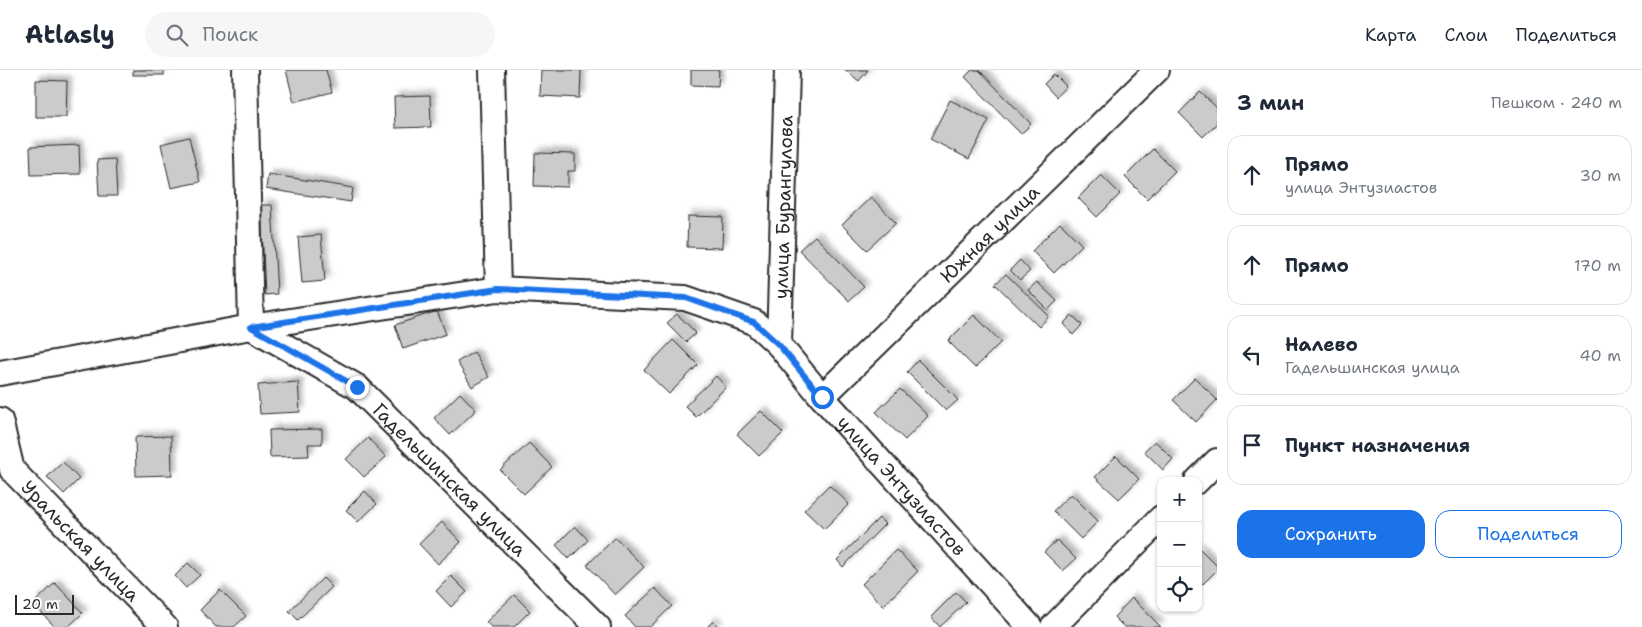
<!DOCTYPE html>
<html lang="ru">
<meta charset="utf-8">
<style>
body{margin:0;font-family:"Shantell Sans",sans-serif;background:#f6f6f7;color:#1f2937}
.controls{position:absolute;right:15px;bottom:15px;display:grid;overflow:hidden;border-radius:10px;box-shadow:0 1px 4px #0004}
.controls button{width:45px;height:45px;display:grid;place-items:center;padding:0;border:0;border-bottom:1px solid #e0e1e3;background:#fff;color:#1f2937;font:25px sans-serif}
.scale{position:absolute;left:15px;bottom:12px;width:59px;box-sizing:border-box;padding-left:5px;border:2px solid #2b2b2b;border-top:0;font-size:14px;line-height:18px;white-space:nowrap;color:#2b2b2b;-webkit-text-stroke:4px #fff;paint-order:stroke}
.stop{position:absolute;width:15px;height:15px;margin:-11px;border:4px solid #1a73e8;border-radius:50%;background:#fff}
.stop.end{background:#1a73e8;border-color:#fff;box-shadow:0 1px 5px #0008}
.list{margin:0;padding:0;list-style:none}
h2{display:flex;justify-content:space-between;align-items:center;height:65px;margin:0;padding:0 20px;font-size:21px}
h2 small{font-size:16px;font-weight:400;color:#747a83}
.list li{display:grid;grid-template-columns:32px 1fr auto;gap:15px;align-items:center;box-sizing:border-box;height:80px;margin:0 10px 10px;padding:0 10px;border:1px solid #e0e1e3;border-radius:15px}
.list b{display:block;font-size:19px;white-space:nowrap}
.list p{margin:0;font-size:16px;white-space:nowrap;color:#747a83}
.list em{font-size:16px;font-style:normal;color:#747a83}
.actions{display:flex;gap:10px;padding:15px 20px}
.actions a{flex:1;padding:11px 0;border:1px solid #1a73e8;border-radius:15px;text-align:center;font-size:18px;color:#1a73e8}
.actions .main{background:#1a73e8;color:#fff}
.icon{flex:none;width:28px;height:28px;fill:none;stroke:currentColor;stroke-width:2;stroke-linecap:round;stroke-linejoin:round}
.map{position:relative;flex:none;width:1217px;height:557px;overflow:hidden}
header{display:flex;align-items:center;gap:30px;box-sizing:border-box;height:70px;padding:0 25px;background:#fff;border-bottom:1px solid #e0e1e3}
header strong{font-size:24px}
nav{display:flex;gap:28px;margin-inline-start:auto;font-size:18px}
.search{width:350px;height:45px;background:#f6f6f7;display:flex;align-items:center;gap:12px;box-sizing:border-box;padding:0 18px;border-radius:28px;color:#747a83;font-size:19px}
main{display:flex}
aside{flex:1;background:#fff}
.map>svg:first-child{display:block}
.building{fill:#cbcbcb;stroke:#2b2b2b;filter:url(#shadow)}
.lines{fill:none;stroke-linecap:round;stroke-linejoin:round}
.minor-casing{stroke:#2b2b2b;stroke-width:28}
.minor{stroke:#fff;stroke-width:24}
.route{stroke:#1a73e8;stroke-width:6}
.labels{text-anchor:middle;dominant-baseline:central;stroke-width:4;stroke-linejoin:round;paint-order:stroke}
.street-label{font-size:19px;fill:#2b2b2b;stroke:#fff}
</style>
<header>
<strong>Atlasly</strong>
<div class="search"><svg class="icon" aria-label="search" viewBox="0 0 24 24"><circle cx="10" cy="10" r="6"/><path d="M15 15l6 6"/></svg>Поиск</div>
<nav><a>Карта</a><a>Слои</a><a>Поделиться</a></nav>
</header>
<main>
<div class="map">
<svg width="1217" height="557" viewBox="0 0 1217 557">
<defs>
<filter id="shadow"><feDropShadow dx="4.5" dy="-4.5" stdDeviation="2.5" flood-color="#0004"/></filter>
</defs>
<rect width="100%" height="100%" fill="#fff"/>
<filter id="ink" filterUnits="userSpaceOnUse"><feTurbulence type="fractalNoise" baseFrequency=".02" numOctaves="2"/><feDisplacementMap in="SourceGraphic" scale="10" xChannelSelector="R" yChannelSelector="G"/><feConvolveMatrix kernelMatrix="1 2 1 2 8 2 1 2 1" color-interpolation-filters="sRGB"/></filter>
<g filter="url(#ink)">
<g class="building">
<rect x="133" y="0" width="31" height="5"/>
<polygon points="286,0 326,0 332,22 294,32"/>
<polygon points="541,0 581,0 580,28 540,26"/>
<polygon points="691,0 719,0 718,16 691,15"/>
<polygon points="845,0 868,0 859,11"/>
<polygon points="972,0 979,0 1031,54 1021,64 965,7"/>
<polygon points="1054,4 1066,16 1056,27 1044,14"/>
<polygon points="36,10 67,11 66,47 36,47"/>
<polygon points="1200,22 1217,38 1217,53 1203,67 1179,43"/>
<polygon points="430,26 431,57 395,58 394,27"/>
<polygon points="950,30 989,50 969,89 930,69"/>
<polygon points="189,67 200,112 171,118 161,74"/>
<polygon points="79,75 80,104 31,105 30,77"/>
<polygon points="1153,79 1175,101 1147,129 1125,107"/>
<polygon points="535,83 575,84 575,101 568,101 568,117 534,116"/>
<polygon points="115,89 117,126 99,126 97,90"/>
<polygon points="268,104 353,118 351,132 266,119"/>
<polygon points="1101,105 1120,124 1097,147 1078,128"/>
<polygon points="871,127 896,153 867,180 842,155"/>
<polygon points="261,135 272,135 277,224 265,225"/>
<polygon points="688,146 723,147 722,178 687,177"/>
<polygon points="1060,153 1082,175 1054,203 1032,181"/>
<polygon points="321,165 325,211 302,213 298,167"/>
<polygon points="815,166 864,217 849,231 799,180"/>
<polygon points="1020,190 1030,201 1020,210 1010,200"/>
<polygon points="1006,204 1049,246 1039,257 995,214"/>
<polygon points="1037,212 1057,231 1048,240 1028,220"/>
<polygon points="437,241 446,264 403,279 395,255"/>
<polygon points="677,244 696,263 686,272 667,253"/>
<polygon points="974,245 1001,272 975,298 948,271"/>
<polygon points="1072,245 1082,255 1073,265 1063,254"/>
<polygon points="673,270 698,295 669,324 644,300"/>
<polygon points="474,282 489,307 472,317 457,292"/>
<polygon points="918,290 958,330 946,341 907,302"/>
<polygon points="716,306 726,317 696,347 685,336"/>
<polygon points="1195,308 1217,330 1196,352 1173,330"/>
<polygon points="298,312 300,342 260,344 258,315"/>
<polygon points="900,319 928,346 905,370 876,342"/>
<polygon points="460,323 476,340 450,365 434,348"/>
<polygon points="761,341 783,363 759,386 737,364"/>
<polygon points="322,359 322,374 308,374 309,386 270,387 269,360"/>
<polygon points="171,366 172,405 136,406 135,367"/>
<polygon points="368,368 386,387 364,407 346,389"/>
<polygon points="1155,371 1173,389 1163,400 1144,381"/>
<polygon points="529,373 552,397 524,424 500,400"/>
<polygon points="1116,386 1139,409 1119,429 1095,407"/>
<polygon points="63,392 79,409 64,424 47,407"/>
<polygon points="829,415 849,434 824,459 804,440"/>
<polygon points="365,421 377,434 358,452 346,440"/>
<polygon points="1071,424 1098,451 1081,469 1053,441"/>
<polygon points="879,448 885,454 843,497 837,490"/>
<polygon points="442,452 461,472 438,494 419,474"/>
<polygon points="575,456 588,470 569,489 556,475"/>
<polygon points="615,468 644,497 615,525 587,495"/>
<polygon points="1057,470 1076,489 1063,501 1044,482"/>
<polygon points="1198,477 1217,496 1217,500 1203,514 1198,510"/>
<polygon points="896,480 918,501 883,536 862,514"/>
<polygon points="188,493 200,505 186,518 175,506"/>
<polygon points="451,506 467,522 451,537 436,521"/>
<polygon points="323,508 332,517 298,550 289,541"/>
<polygon points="55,513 83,543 68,557 55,557 33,534"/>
<polygon points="655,518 672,536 650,557 635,557 625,546"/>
<polygon points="220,520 246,546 234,557 216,557 200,540"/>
<polygon points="956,522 966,532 940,557 931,547"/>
<polygon points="514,525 530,541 514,557 491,557 486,552"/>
<polygon points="1132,528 1161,557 1124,557 1114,547"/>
<polygon points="713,551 719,557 707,557"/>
</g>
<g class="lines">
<g class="minor-casing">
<g id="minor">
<path id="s1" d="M245,0L251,257L357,317L598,557"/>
<polyline points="492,0 498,219"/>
<path id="s2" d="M779,275L787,0"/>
<path id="s3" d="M0,303L251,257L498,219L685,228L754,252L779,275L822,327L1030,557"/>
<path id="s4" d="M822,327L1157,0"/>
<path id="s5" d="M0,350L12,400L165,557"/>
<polyline points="1197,411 1217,391"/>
<polyline points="1053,557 1161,448"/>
</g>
</g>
<use href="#minor" class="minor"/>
</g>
</g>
<g class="lines" filter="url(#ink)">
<polyline class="route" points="357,317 251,257 498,219 686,228 754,252 779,275 822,327"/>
</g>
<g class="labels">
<g class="street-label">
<text stroke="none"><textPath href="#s2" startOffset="138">улица Бурангулова</textPath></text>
<text stroke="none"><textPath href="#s4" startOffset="234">Южная улица</textPath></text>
<text stroke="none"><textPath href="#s1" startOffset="510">Гадельшинская улица</textPath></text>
<text stroke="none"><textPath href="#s3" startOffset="986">улица Энтузиастов</textPath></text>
<text stroke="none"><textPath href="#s5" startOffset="150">Уральская улица</textPath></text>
</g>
</g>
</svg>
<div class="controls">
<button>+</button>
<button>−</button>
<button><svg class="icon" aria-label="locate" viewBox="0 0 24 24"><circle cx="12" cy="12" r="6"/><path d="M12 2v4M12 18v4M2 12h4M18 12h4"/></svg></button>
</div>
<div class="scale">20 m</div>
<div class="stop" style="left:822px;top:327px"></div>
<div class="stop end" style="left:357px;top:317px"></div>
</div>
<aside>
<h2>3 мин<small>Пешком · 240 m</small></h2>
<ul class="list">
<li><svg class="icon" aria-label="ahead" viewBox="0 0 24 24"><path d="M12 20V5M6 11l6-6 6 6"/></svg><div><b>Прямо</b><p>улица Энтузиастов</p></div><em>30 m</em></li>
<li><svg class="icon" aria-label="ahead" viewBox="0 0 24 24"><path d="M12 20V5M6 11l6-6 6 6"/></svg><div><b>Прямо</b></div><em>170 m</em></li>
<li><svg class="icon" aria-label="left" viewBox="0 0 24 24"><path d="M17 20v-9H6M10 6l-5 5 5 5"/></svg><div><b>Налево</b><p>Гадельшинская улица</p></div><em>40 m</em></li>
<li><svg class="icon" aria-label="arrive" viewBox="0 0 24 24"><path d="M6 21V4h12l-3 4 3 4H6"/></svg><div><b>Пункт назначения</b></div></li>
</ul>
<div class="actions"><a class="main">Сохранить</a><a>Поделиться</a></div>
</aside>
</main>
